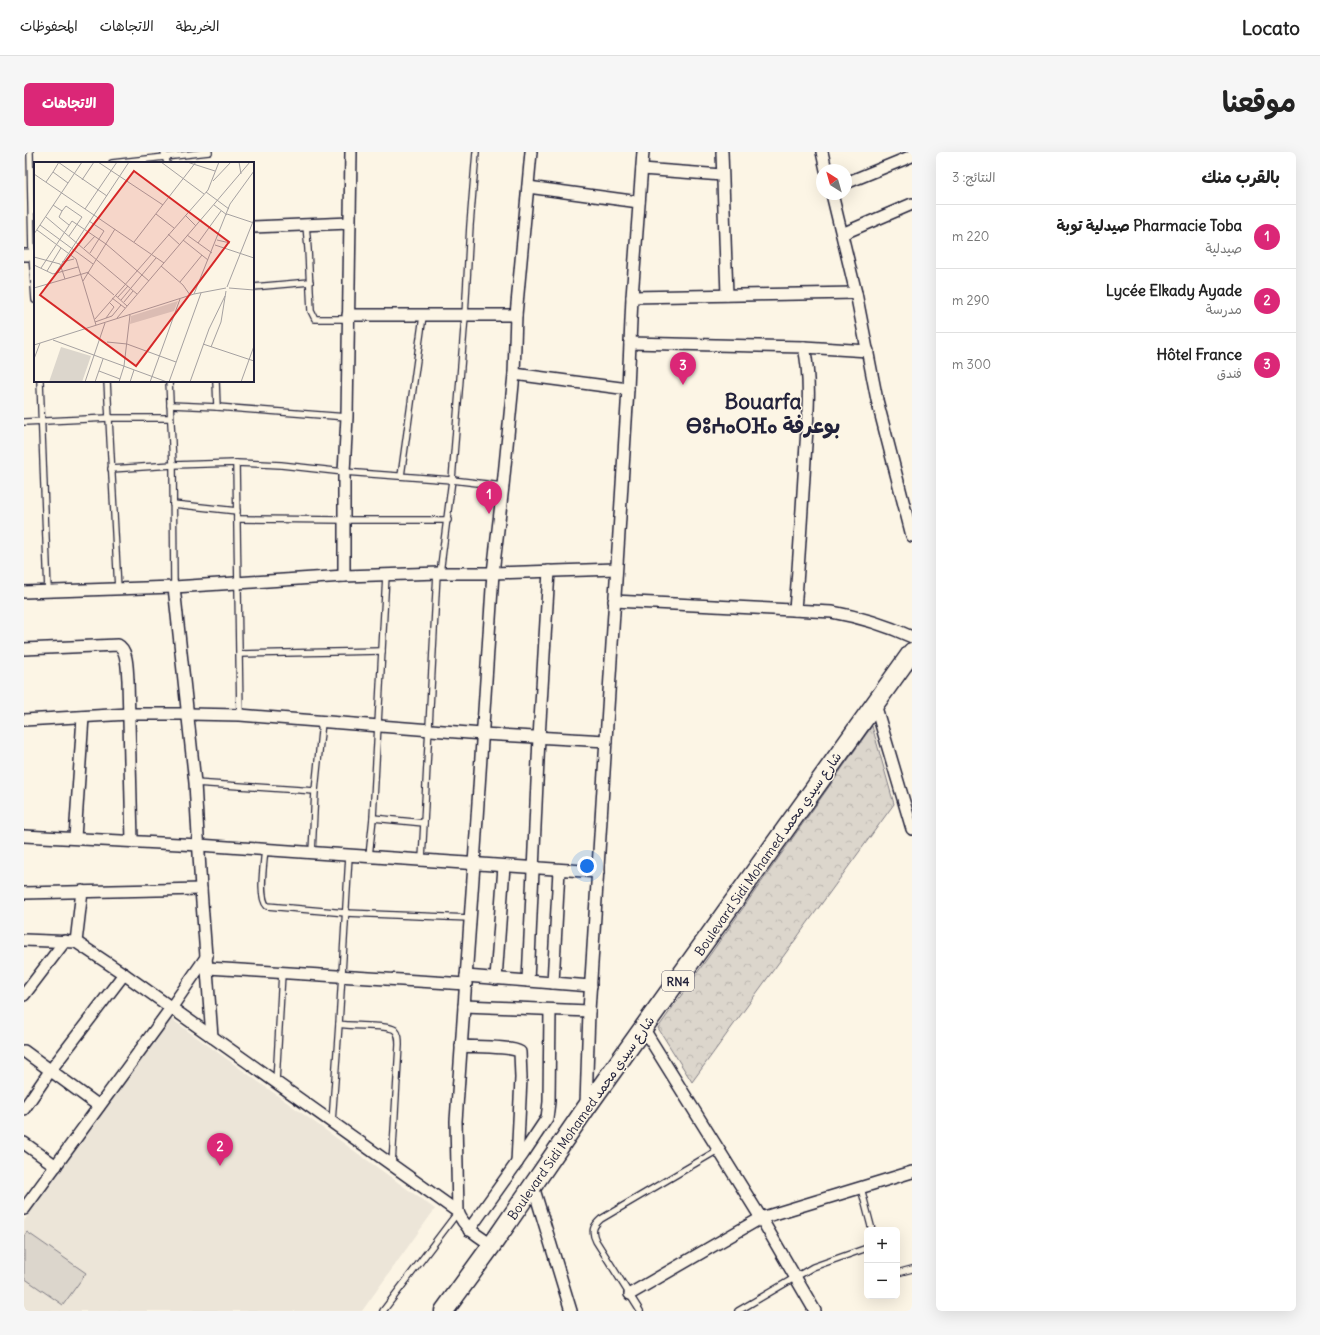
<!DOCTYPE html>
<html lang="ar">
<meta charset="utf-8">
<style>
body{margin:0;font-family:Delius,"Playpen Sans Arabic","Noto Sans Tifinagh",sans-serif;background:#f6f6f6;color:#222;direction:rtl}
.controls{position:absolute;right:12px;bottom:12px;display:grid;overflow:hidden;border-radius:6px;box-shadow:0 4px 16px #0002}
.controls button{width:36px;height:36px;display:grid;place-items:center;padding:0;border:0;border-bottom:1px solid #e0e0e0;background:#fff;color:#222;font:20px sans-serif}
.compass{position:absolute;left:792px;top:12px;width:36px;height:36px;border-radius:50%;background:#fff;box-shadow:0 4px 16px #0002;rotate:323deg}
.you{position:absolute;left:563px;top:714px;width:14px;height:14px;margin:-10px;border:3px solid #fff;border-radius:50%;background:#1a73e8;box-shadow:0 0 0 6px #1a73e833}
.badge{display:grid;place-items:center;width:26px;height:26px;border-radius:50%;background:#db2777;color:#fff;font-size:13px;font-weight:700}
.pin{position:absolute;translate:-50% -33px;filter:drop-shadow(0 1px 2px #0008)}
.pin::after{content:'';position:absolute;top:21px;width:14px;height:12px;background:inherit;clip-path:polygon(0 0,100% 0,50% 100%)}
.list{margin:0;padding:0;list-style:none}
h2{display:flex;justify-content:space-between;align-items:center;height:52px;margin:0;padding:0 16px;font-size:17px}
h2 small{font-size:13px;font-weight:400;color:#767676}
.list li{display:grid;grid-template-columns:26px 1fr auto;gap:12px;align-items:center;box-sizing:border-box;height:64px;padding:0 16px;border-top:1px solid #e0e0e0}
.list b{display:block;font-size:15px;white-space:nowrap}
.list p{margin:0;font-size:13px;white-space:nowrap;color:#767676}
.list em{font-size:13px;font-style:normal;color:#767676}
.map{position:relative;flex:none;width:888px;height:1159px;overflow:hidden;direction:ltr;border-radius:6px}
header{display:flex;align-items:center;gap:24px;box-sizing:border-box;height:56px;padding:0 20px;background:#fff;border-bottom:1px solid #e0e0e0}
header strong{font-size:19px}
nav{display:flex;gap:22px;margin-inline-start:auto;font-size:14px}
.intro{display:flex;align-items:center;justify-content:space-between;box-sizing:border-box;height:96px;padding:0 24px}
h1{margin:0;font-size:28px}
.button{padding:10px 18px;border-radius:6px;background:#db2777;color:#fff;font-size:14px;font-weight:700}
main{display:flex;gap:24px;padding:0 24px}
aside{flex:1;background:#fff;border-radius:6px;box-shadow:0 4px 16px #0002}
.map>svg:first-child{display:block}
.built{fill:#ece5d8}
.forest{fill:url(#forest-crowns);stroke:#7f7c84}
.pitch{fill:#dcd6cc;stroke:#7f7c84}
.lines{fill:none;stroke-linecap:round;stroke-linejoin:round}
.service-casing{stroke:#22223b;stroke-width:8}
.minor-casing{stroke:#22223b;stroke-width:14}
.primary-casing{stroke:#22223b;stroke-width:21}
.service{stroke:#fcf5e5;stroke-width:5.5}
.minor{stroke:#fcf5e5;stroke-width:11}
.primary{stroke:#fcf5e5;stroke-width:18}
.labels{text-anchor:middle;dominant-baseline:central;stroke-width:3;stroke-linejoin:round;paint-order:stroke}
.shield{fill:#fcf5e5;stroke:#63616e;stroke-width:1}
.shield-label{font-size:12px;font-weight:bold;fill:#22223b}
.street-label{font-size:13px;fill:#22223b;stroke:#fcf5e5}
.town-label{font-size:21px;font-weight:bold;fill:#22223b;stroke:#fcf5e5}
.inset-road{fill:none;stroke:#a5a1a1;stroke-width:1}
.view{fill:#d62828;fill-opacity:0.15;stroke:#d62828;stroke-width:2}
.inset-edge{fill:none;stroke:#22223b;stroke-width:2}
</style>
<header>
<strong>Locato</strong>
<nav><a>الخريطة</a><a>الاتجاهات</a><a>المحفوظات</a></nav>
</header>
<div class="intro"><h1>موقعنا</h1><a class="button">الاتجاهات</a></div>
<main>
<aside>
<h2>بالقرب منك<small>النتائج: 3</small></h2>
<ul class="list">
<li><span class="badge">1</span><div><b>Pharmacie Toba صيدلية توبة</b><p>صيدلية</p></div><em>220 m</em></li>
<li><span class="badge">2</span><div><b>Lycée Elkady Ayade</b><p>مدرسة</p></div><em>290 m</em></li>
<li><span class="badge">3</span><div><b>Hôtel France</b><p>فندق</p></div><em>300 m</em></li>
</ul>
</aside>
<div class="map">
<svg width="888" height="1159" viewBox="0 0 888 1159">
<defs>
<pattern id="forest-crowns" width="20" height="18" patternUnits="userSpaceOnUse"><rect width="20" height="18" fill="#dcd6cc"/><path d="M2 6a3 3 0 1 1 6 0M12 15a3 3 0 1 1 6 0" fill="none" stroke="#bcb7b0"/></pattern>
</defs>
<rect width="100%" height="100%" fill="#fcf5e5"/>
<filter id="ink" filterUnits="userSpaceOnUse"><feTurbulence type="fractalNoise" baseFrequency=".025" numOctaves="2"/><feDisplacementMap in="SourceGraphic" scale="8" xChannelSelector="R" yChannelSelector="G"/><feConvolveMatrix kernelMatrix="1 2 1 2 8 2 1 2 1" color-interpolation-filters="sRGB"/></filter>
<g filter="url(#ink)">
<polygon class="built" points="146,866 411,1057 338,1159 0,1159 0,1069"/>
<polygon class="forest" points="848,574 870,652 668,930 634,876"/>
<polygon class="pitch" points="3,1080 62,1121 39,1153 0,1126 0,1084"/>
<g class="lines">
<g class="service-casing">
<g id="service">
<polyline points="6,0 8,103 11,148"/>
<polyline points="140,0 143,11"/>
<polyline points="88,11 185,0"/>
<polyline points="282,73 284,97 287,159 291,167 324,167"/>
<polyline points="229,135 286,130"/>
<polyline points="16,229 24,439"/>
<polyline points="83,229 94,437"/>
<polyline points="145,229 149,313 150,435"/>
<polyline points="192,229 193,255"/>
<polyline points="146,253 193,255 323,265"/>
<polyline points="0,270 85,266 146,266"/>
<polyline points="212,311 216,563"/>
<polyline points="87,317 149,313 212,311 257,313 320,320 428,328 479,334"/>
<polyline points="377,324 399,164"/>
<polyline points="149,352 213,359"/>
<polyline points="213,367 320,368 424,368"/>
<polyline points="416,421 428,328 441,164 446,73 452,0"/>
<polyline points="216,502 358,499"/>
<polyline points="171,631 291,639"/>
<polyline points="349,666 400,671 398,707"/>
<polyline points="400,671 413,421"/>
<path d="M241,697C240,711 234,745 243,754L322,761L446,766"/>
<polyline points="288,701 291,639 298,570"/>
<path d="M325,704L315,872C327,875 363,872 371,878C375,882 375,887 375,893L368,1012"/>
<polyline points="345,704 349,666 362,423"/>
<polyline points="252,930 258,821"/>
<polyline points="308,970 315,872"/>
<polyline points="837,1036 848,1078"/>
<polyline points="873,1121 888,1117"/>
<polyline points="359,1159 434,1060"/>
<path d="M616,1159L572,1089C567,1079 569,1074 577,1067L694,998"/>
<polyline points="714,1159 789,1115 843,1096"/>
</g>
</g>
<g class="minor-casing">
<g id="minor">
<polyline points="698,0 703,143"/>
<polyline points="798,0 802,18"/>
<polyline points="618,17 698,23"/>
<polyline points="822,31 888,4"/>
<polyline points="504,35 615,50"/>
<polyline points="808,42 832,141 853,248 888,384"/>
<polyline points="229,75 326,71"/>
<polyline points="818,82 888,52"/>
<polyline points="0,103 11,103"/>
<polyline points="608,145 832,141"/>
<polyline points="324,163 492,163"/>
<polyline points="606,191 780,195 844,199"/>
<polyline points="490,222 604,237"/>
<polyline points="320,424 320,320 323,265 327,0"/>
<polyline points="150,435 171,631 177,737 188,885"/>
<polyline points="0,440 150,435 320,424 416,421 469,421 592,417"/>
<path d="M590,449L808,460C836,465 862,473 888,485"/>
<path d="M771,458C775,408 778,358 781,308C783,271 788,232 780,195"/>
<path d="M0,497L94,493C104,498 103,518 104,528L108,689"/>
<polyline points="851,552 888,677"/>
<polyline points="0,568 105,562 164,562 216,563 458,582 582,589"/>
<polyline points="0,684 175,693 574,720"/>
<polyline points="51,686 59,565"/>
<polyline points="0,741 177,737"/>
<path d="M0,788L52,790L100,822L434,1060C440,1076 454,1084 468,1093"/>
<polyline points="52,790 58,739"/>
<polyline points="184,816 442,832"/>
<polyline points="442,824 567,834"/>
<polyline points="472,827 480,714"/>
<polyline points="504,829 515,586 525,419"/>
<polyline points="529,831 535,718"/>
<polyline points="0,843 41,789"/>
<polyline points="440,854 565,859"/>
<polyline points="619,876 737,1066 791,1159"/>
<path d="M437,894C449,895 488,894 496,900L497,926L493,1011"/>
<polyline points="0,899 75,954"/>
<polyline points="562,953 565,859 604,237 608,145 619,0"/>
<polyline points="0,957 26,919 100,822"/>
<polyline points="0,991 32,1014"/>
<polyline points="509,1034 547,1159"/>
<polyline points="0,1057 147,856 183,804"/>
<polyline points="434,1060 432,969 450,712 469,421 479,334 490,222 492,163 507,0"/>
<polyline points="445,1078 499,1002 523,966 525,950 526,858"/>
<polyline points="606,1142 737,1066 888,1020"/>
</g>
</g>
<g class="primary-casing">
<polyline id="primary" points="420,1159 468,1093 562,956 888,500"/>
</g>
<use href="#service" class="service"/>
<use href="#minor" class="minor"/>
<use href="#primary" class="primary"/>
</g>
</g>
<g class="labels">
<rect class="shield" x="638" y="819" width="32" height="20" rx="3"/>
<g class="shield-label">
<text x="654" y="829">RN4</text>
</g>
<g class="street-label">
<text transform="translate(744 702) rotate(-55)">Boulevard Sidi Mohamed شارع سيدي محمد</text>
<text transform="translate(557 966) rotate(-55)">Boulevard Sidi Mohamed شارع سيدي محمد</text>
</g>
<g class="town-label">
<text x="739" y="249">Bouarfa<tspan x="739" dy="24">ⴱⵓⵄⴰⵔⴼⴰ بوعرفة</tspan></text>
</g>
</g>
<g transform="translate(10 10)">
<rect width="220" height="220" fill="#fcf5e5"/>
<path d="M144,139L140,149L96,162L97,154Z" fill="#dcd6cc"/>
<path d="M27,185L57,194L48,220H15Z" fill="#dcd6cc"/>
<path class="inset-road" d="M24,0L73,34M25,0L19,10L34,21M64,0L129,43M127,0L170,32M153,0L181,9M205,0L207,12M0,12L130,101M48,18L60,0M179,19L197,0M12,20L19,10M172,30L195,47M19,43L28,49L25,55L35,63M180,43L193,53M51,47L83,0M28,49L32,44L48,55L35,74M122,52L140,66M193,52L220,61M151,53L162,64M12,55L103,132M55,59L70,69L56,91M6,63L59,102M3,68L42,97L62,163M0,72L48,0M134,72L146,83M153,73L178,91M149,78L174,98M183,78L196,81M100,80L162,0M164,81L187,49M181,83L220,96M50,86L61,74M0,95L26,102M28,100L40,97M26,102L31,117M0,103L19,112L44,105M127,104L149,123L156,133M7,106L38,59L72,82L115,119M13,109L27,86M54,111L80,133M21,112L95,0M49,119L81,67M146,120L168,93M193,125L220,57M0,126L55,110M195,126L220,128M160,132L196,42L220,9M81,133L93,144M84,135L94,124M78,136L91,146M87,138L122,96M90,140L99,129M72,156L80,145L75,140M83,156L216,0M61,157L174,28L185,0M61,160L78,154L87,143M19,178L133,220M73,180L93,182L142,200M169,182L220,199M0,183L160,132L192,126M177,185L187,160L192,129M0,197L6,181M65,209L86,217M51,220L71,161M61,220L69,197M85,220L90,204L96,153M96,220L100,208M116,220L146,137M135,220L167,131M156,220L175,167L191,134M207,220L220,184"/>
<path class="view" d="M100,9L195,80L102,204L6,133Z"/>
<rect width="220" height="220" class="inset-edge"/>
</g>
</svg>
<div class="controls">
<button>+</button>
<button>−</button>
</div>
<svg class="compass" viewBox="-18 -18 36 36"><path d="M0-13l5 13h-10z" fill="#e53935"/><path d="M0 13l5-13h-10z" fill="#767676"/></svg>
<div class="you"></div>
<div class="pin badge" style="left:465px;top:362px">1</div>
<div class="pin badge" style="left:196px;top:1014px">2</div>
<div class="pin badge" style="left:659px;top:233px">3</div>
</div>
</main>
